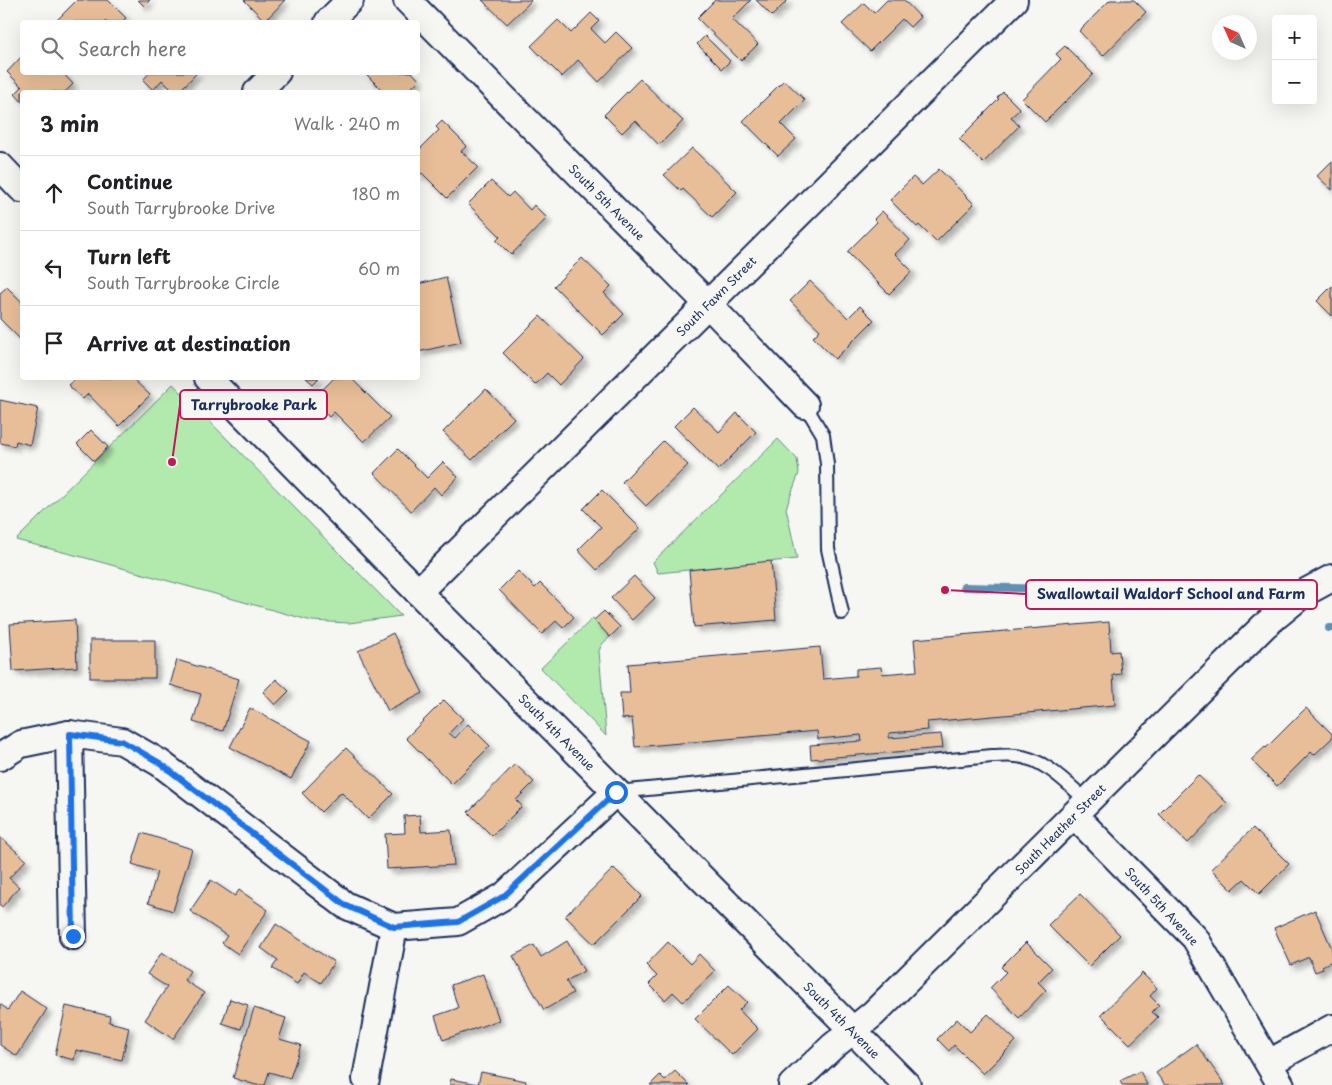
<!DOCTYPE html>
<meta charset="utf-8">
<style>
body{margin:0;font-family:"Playpen Sans",sans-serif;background:#f6f6f6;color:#202124}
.controls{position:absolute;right:15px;top:15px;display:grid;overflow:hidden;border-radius:5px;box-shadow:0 5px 20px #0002}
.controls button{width:45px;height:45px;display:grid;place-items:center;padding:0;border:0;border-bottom:1px solid #e0e0e0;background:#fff;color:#202124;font:25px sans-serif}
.compass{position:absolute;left:1212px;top:15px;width:45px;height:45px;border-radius:50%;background:#fff;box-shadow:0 5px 20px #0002;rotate:315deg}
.stop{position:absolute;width:15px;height:15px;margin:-11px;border:4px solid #1a73e8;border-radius:50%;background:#fff}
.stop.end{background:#1a73e8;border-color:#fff;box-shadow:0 1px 5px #0008}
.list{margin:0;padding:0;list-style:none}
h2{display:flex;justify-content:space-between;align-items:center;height:65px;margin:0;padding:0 20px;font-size:21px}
h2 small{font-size:16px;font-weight:400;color:#757577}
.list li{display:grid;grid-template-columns:32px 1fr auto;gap:15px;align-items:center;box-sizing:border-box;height:75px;padding:0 20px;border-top:1px solid #e0e0e0}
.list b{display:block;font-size:19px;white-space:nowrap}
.list p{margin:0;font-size:16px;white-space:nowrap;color:#757577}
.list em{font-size:16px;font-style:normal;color:#757577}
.icon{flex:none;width:28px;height:28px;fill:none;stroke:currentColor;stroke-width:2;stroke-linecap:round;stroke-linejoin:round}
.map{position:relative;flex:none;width:1332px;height:1085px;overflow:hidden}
.search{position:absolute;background:#fff;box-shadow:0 5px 20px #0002;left:20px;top:20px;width:400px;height:55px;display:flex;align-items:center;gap:12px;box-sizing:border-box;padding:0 18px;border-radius:5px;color:#757577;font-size:19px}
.panel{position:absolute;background:#fff;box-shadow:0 5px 20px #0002;left:20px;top:90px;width:400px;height:290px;border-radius:5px}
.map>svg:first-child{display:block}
.green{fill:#b2eaae;stroke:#668c86}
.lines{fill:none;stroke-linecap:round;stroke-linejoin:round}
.stream{stroke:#5f91b4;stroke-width:8}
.building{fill:#e8be98;stroke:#1b2f5e;filter:url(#shadow)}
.service-casing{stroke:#1b2f5e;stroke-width:16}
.minor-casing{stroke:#1b2f5e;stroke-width:30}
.service{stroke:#f6f6f2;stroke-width:12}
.minor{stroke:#f6f6f2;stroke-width:26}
.route{stroke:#1a73e8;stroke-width:6}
.labels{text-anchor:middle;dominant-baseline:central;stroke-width:5;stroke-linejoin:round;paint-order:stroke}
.street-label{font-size:12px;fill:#1b2f5e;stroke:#f6f6f2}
.leader{fill:none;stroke:#c2185b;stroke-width:2}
.callout-dot{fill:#c2185b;stroke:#f6f6f2;stroke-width:2}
.callout{fill:#f6f6f2;stroke:#c2185b;stroke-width:2}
.callout-label{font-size:14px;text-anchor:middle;font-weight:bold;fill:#1b2f5e}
</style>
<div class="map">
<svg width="1332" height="1085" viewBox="0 0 1332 1085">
<defs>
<filter id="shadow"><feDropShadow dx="4.5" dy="4.5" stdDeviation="2.5" flood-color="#0004"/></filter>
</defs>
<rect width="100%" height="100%" fill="#f6f6f2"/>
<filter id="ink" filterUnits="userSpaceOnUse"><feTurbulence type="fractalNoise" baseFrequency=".02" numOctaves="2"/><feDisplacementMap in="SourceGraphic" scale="10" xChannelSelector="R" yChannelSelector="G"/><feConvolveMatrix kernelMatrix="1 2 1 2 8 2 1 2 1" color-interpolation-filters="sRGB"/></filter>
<g filter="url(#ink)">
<g class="green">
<polygon points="173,384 401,616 349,623 312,621 86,558 16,540"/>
<polygon points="778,439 797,459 799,473 786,508 797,559 658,573 653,562"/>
<polygon points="593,618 610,637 602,644 599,651 606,736 541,668"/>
</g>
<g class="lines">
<g class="stream">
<polyline points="964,587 1166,591"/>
<polyline points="1329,628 1332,628"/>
</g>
</g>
<g class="building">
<polygon points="77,0 108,0 126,18 121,22 55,22"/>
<polygon points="138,0 150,0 144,6"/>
<polygon points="244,0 285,0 265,21"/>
<polygon points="482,0 530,0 531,1 507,24"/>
<polygon points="715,0 751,0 732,19 758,44 741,61 697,18"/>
<polygon points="756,0 788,0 772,16"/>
<polygon points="887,0 904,0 920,17 910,27 902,19 870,51 842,24 864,3 874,13"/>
<polygon points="1110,0 1134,0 1146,12 1103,56 1079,31"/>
<polygon points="591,13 599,21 591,29 605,43 616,32 632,48 599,82 578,60 562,77 531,46 558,20 571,33"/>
<polygon points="705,36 730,61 722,69 697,44"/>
<polygon points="1065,46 1093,74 1045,122 1022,99 1061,59 1056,54"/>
<polygon points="22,56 22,72 62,72 73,84 65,92 22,92 22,102 15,94 22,87 7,72"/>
<polygon points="150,72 198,72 178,92 174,92 162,80 153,90 143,80"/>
<polygon points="364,72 412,72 419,80 407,92 384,92"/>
<polygon points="640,79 683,121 659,145 635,120 622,133 604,115"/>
<polygon points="784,80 805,100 781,124 796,139 778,156 743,121"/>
<polygon points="1003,92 1020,109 1011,117 1019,126 983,163 959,139 999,99 997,98"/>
<polygon points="442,121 467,146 461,151 478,167 447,198 422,173 418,177 418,151 439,130 436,127"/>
<polygon points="692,148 737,192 712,217 683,189 681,191 664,175"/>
<polygon points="1332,161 1332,190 1317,176"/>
<polygon points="939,169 974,204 936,242 919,225 917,227 890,200 913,177 922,185"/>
<polygon points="491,181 508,197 513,192 530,210 534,205 547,218 511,255 496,240 500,236 468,204"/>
<polygon points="882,211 910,240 895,254 912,271 889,294 847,252 877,222 874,219"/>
<polygon points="582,258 611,286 604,293 624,314 603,335 554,286"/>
<polygon points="446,277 461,342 418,352 418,284"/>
<polygon points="810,281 848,318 860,306 874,320 835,359 813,337 820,330 790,301"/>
<polygon points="1332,286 1332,316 1317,301"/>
<polygon points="7,287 22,302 22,341 0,319 0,293"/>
<polygon points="540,316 584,359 559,385 547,373 535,385 503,353"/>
<polygon points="76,378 132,378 150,395 119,426 88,394 83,399 68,385"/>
<polygon points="306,378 319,378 313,384"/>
<polygon points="334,378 351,378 390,417 364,442 334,412 329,417 312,400"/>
<polygon points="486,389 514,418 472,460 443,432"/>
<polygon points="0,400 38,408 30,445 16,441 15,446 0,443"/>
<polygon points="693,407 719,432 737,413 756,432 718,470 674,426"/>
<polygon points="91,430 108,447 94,461 77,444"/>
<polygon points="663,441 688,465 646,506 622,482"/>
<polygon points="398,449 427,478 443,462 458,477 441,495 434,487 411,511 374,473"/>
<polygon points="602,490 640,528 597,570 578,550 601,527 583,509"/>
<polygon points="771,561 776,620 694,627 689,570"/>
<polygon points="518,571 535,588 540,583 574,617 563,628 556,621 542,634 499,590"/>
<polygon points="634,576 655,598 632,620 611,598"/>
<polygon points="604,611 620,627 610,637 594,620"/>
<polygon points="75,620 77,667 13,671 10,624"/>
<polygon points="1109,622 1111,652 1119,651 1121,674 1113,675 1115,705 927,722 928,730 889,733 889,738 941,734 943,748 811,759 810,745 862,741 861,735 818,739 817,731 635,747 632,718 622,719 620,693 630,693 628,664 820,647 823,679 856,676 856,669 881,667 882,674 917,671 914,639"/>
<polygon points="393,633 423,693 388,711 358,651"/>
<rect x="90" y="640" width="65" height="38"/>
<polygon points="177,660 239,679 223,731 193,722 201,694 170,685"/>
<polygon points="276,679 289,691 275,705 263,692"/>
<polygon points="444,700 463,719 449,733 455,738 468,724 490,746 452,784 406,738"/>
<polygon points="250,708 311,741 291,779 230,747"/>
<polygon points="1306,708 1332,734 1332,738 1314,755 1311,752 1277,786 1251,760 1265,747 1266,748"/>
<polygon points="346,748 393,794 368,819 341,792 321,812 302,793"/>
<polygon points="515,764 534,782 516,800 522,806 492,836 468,812"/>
<polygon points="1198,775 1227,803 1188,843 1159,814"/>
<polygon points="420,815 421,832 451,830 454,865 387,869 385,834 405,833 404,816"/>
<polygon points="1253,828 1289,864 1259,894 1244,879 1232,890 1211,869"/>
<polygon points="142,833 192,849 173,911 148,903 157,872 132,864"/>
<polygon points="0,837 26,860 9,878 19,887 2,907 0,906"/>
<polygon points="614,868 642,896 594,944 565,916"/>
<polygon points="211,880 235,896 239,890 268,910 238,954 222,943 227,936 190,911"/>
<polygon points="1080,894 1120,935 1089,966 1048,925"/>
<polygon points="1315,910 1332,949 1332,961 1322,966 1323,969 1315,972 1309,957 1291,965 1274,928"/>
<polygon points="276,924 334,962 321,983 304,972 297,984 272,968 278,960 261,948"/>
<polygon points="567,941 584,971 566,981 573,993 544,1010 513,956 534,945 541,957"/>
<polygon points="668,942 690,964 699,954 715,971 683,1002 673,992 665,1000 649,984 657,976 646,965"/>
<polygon points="1026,942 1052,968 1038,982 1046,990 1019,1018 990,988 1006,972 1001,967"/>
<polygon points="162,952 190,971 184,980 204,993 173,1039 145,1020 167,987 147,974"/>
<polygon points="1142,973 1157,988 1150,996 1159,1005 1152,1012 1158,1017 1130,1044 1101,1015"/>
<polygon points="483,974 499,1020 443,1040 435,1016 458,1008 451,985"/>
<polygon points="729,985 747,1002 739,1010 758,1029 732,1055 695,1019"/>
<polygon points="20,991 47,1009 17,1056 0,1045 0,1004 8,1010"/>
<polygon points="230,999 248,1005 241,1029 222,1023"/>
<polygon points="66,1006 110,1016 109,1022 129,1027 122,1060 76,1050 74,1060 55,1055"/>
<polygon points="254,1008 286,1018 279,1039 301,1045 290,1078 269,1072 265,1085 256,1085 233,1078"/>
<polygon points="988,1014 1016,1041 983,1074 954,1045 949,1051 937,1039 957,1019 970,1032"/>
<polygon points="1196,1044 1225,1085 1165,1085 1156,1073"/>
<polygon points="675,1071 689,1085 650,1085 660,1075 665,1080"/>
<polygon points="1140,1071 1147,1085 1122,1085 1120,1081"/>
<polygon points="481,1072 526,1081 525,1085 450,1085 451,1079 478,1084"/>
</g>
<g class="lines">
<g class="service-casing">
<g id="service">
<polyline points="805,405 823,435 827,464 828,549 842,613"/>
<path d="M617,792L992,756C1000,756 1008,755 1016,756C1044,758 1068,784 1088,802"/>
</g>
</g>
<g class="minor-casing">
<g id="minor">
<polyline points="407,0 708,304 805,405"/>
<polyline points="328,22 350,0"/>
<polyline points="257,92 277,72"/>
<polyline points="0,166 22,189"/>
<polyline points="208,378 418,592 907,1085"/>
<polyline points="418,592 1014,0"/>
<polyline points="69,734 73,936"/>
<polyline points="0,757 21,744 69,734 122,741 160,763 345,905 394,927 458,922 504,896 616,792"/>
<polyline points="1074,815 1195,938 1281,1085"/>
<polyline points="1269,1063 1332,1028"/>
<polyline points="366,1079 394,927"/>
<polyline points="792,1085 832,1047 873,1014 1264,626 1304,593 1332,578"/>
</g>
</g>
<use href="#service" class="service"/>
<use href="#minor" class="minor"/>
</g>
</g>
<g class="lines" filter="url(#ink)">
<polyline class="route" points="73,936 70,734 122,741 160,763 345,905 394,927 458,922 504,896 616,792"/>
</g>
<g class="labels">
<g class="street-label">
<text transform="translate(607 202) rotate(45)">South 5th Avenue</text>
<text transform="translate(716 296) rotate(-45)">South Fawn Street</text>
<text transform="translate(557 732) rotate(45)">South 4th Avenue</text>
<text transform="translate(1060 829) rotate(-45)">South Heather Street</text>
<text transform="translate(1162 906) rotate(47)">South 5th Avenue</text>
<text transform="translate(842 1020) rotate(45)">South 4th Avenue</text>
</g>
</g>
<path class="leader" d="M172 462L180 405M945 590L1026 594"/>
<g class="callout-dot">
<circle cx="172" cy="462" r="5"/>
<circle cx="945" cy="590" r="5"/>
</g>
<g class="callout">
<rect x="180" y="390" width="147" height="29" rx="5"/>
<rect x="1026" y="580" width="291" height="29" rx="5"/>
</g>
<g class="callout-label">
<text x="254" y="410">Tarrybrooke Park</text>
<text x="1171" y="599">Swallowtail Waldorf School and Farm</text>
</g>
</svg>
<div class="controls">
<button>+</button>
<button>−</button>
</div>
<svg class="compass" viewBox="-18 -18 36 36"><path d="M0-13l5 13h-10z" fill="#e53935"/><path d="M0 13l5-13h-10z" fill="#757577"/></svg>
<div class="stop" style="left:616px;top:792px"></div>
<div class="stop end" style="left:73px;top:936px"></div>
<div class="search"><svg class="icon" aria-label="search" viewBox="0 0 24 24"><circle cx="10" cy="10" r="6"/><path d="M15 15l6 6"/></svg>Search here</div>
<section class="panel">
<h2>3 min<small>Walk · 240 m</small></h2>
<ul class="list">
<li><svg class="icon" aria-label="ahead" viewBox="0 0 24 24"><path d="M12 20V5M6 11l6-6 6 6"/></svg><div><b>Continue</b><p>South Tarrybrooke Drive</p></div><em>180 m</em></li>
<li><svg class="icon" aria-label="left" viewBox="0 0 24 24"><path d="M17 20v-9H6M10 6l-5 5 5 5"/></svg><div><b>Turn left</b><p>South Tarrybrooke Circle</p></div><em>60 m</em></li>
<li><svg class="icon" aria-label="arrive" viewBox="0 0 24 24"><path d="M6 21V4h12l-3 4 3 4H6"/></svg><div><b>Arrive at destination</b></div></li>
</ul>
</section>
</div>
